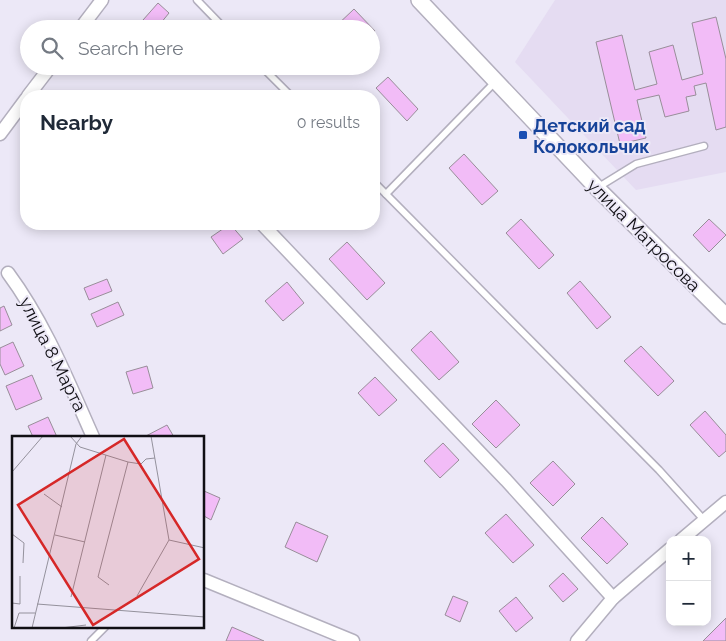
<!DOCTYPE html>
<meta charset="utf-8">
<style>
body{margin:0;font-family:Raleway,sans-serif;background:#f6f6f7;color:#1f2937}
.controls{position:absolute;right:15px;bottom:15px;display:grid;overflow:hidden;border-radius:10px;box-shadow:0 2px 12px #0003}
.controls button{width:45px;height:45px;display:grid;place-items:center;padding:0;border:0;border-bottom:1px solid #e0e1e3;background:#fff;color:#1f2937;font:25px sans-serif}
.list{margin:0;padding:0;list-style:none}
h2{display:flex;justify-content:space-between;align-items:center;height:65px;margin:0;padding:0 20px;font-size:21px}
h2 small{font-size:16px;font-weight:400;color:#747a83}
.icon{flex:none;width:28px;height:28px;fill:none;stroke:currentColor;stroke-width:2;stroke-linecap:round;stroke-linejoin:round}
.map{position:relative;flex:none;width:726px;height:641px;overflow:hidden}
.search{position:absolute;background:#fff;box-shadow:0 2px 12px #0003;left:20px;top:20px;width:360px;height:55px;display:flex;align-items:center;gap:12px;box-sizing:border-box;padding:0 18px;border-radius:28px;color:#747a83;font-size:19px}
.panel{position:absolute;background:#fff;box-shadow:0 2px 12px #0003;left:20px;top:90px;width:360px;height:140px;border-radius:20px}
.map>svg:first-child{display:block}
.education{fill:#e5dcf2}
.building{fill:#f2bcf7;stroke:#988e99}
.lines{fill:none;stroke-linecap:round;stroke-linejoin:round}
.service-casing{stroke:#b3afbe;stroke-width:9}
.minor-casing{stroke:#b3afbe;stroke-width:15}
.tertiary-casing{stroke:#b3afbe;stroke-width:18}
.service{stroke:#fff;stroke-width:6}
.minor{stroke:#fff;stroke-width:12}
.tertiary{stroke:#fff;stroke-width:15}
.transit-dot{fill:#1a4fb4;stroke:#ece8f7;stroke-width:2}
.labels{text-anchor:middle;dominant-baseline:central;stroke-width:4;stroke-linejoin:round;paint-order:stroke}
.transit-label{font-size:18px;font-weight:bold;fill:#164399;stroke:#ece8f7;text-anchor:start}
.street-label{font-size:18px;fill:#100f14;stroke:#ece8f7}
.inset-road{fill:none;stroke:#94919c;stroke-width:1}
.view{fill:#d62828;fill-opacity:0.15;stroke:#d62828;stroke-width:2.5}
.inset-edge{fill:none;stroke:#100f14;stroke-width:2.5}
</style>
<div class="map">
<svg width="726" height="641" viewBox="0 0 726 641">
<rect width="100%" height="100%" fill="#ece8f7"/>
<polygon class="education" points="555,0 726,0 726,172 636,190 515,62"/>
<g class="building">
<polygon points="158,3 169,13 156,29 153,29 143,20"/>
<polygon points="354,9 375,31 371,34 371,29 334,28"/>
<polygon points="716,17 726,59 726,127 716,130 706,83 694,86 696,95 686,97 689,111 665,117 659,95 637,100 646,138 620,144 596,42 622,35 635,90 657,84 649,52 673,45 682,80 703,74 692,23"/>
<polygon points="388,77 418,109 407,121 376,88"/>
<polygon points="464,154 498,191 482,205 449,168"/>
<polygon points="521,219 554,255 539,269 506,233"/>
<polygon points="709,219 726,235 709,252 693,235"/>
<polygon points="230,224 243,239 223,254 211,237"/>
<polygon points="347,242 385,283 367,300 329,259"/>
<polygon points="107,279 112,291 89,300 84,288"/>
<polygon points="580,281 611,317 597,329 567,293"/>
<polygon points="287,282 304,303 283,321 265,301"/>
<polygon points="118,302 124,315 97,327 91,314"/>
<polygon points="4,306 12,325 0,331 0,308"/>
<polygon points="431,331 459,362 439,380 411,350"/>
<polygon points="13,342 24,366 5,375 0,364 0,348"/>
<polygon points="641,346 674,381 658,396 624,361"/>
<polygon points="147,366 153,388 133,394 126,372"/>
<polygon points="32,375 42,399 16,410 6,386"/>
<polygon points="375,377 397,400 379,416 358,393"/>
<polygon points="496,400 520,425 496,448 472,424"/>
<polygon points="705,411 726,435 726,451 719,457 690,425"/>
<polygon points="48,417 57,437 33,437 28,426"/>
<polygon points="167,425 174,437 144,437"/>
<polygon points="443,443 459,460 440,478 424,461"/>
<polygon points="553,461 575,484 553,506 530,483"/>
<polygon points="204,491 220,498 211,520 204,516"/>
<polygon points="506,514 534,545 513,563 485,533"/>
<polygon points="602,517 628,544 607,564 581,538"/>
<polygon points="296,522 328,536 317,562 285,547"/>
<polygon points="563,573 578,589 563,602 549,586"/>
<polygon points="453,596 468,602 460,622 445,615"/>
<polygon points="516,597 533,618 516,632 499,611"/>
<polygon points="726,618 726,641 703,641"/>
<polygon points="232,627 264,641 226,641"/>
</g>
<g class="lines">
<g class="service-casing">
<g id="service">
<polyline points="197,0 225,29"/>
<polyline points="261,66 291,96"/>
<polyline points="374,182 659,470 704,520"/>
<polyline points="597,188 636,164 704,146"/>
<polyline points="386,194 495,82"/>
<polyline points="91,641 105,627"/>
</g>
</g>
<g class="minor-casing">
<g id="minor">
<polyline points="80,29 102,0"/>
<polyline points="28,96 51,66"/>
<polyline points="0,134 26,99"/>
<polyline points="262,224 506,480 613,598"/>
<path d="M8,273C45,323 68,381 93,437"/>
<polyline points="681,540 726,502"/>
<polyline points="204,580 353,641"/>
<polyline points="577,641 613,598 670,549"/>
</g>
</g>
<g class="tertiary-casing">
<polyline id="tertiary" points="419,0 597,188 726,316"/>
</g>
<use href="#service" class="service"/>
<use href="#minor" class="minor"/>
<use href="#tertiary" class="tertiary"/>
</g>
<rect class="transit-dot" x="518" y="130" width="10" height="10" rx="2.5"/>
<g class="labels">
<g class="transit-label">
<text x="533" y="125">Детский сад<tspan x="533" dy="21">Колокольчик</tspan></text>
</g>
<g class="street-label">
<text transform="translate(644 235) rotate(45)">улица Матросова</text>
<text transform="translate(53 354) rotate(63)">улица 8 Марта</text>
</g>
</g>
<g transform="translate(12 436)">
<rect width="192" height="192" fill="#ece8f7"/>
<path class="inset-road" d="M58,0L68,11L116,26L129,28L134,23L143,22M0,36L31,0M32,58L50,71M0,98L12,107L11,127M43,99L73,106M157,104L193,112M97,149L86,141L116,26M125,160L157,104L139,0M59,161L94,19M0,167L8,168V140M25,168L193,181M2,192L7,177H23M20,192L64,8L70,0M49,192L74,189"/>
<path class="view" d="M112,3L187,123L81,189L6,69Z"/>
<rect width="192" height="192" class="inset-edge"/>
</g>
</svg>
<div class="controls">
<button>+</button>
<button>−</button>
</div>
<div class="search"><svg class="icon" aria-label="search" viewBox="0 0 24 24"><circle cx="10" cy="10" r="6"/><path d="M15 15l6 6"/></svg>Search here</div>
<section class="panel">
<h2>Nearby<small>0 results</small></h2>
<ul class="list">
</ul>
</section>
</div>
